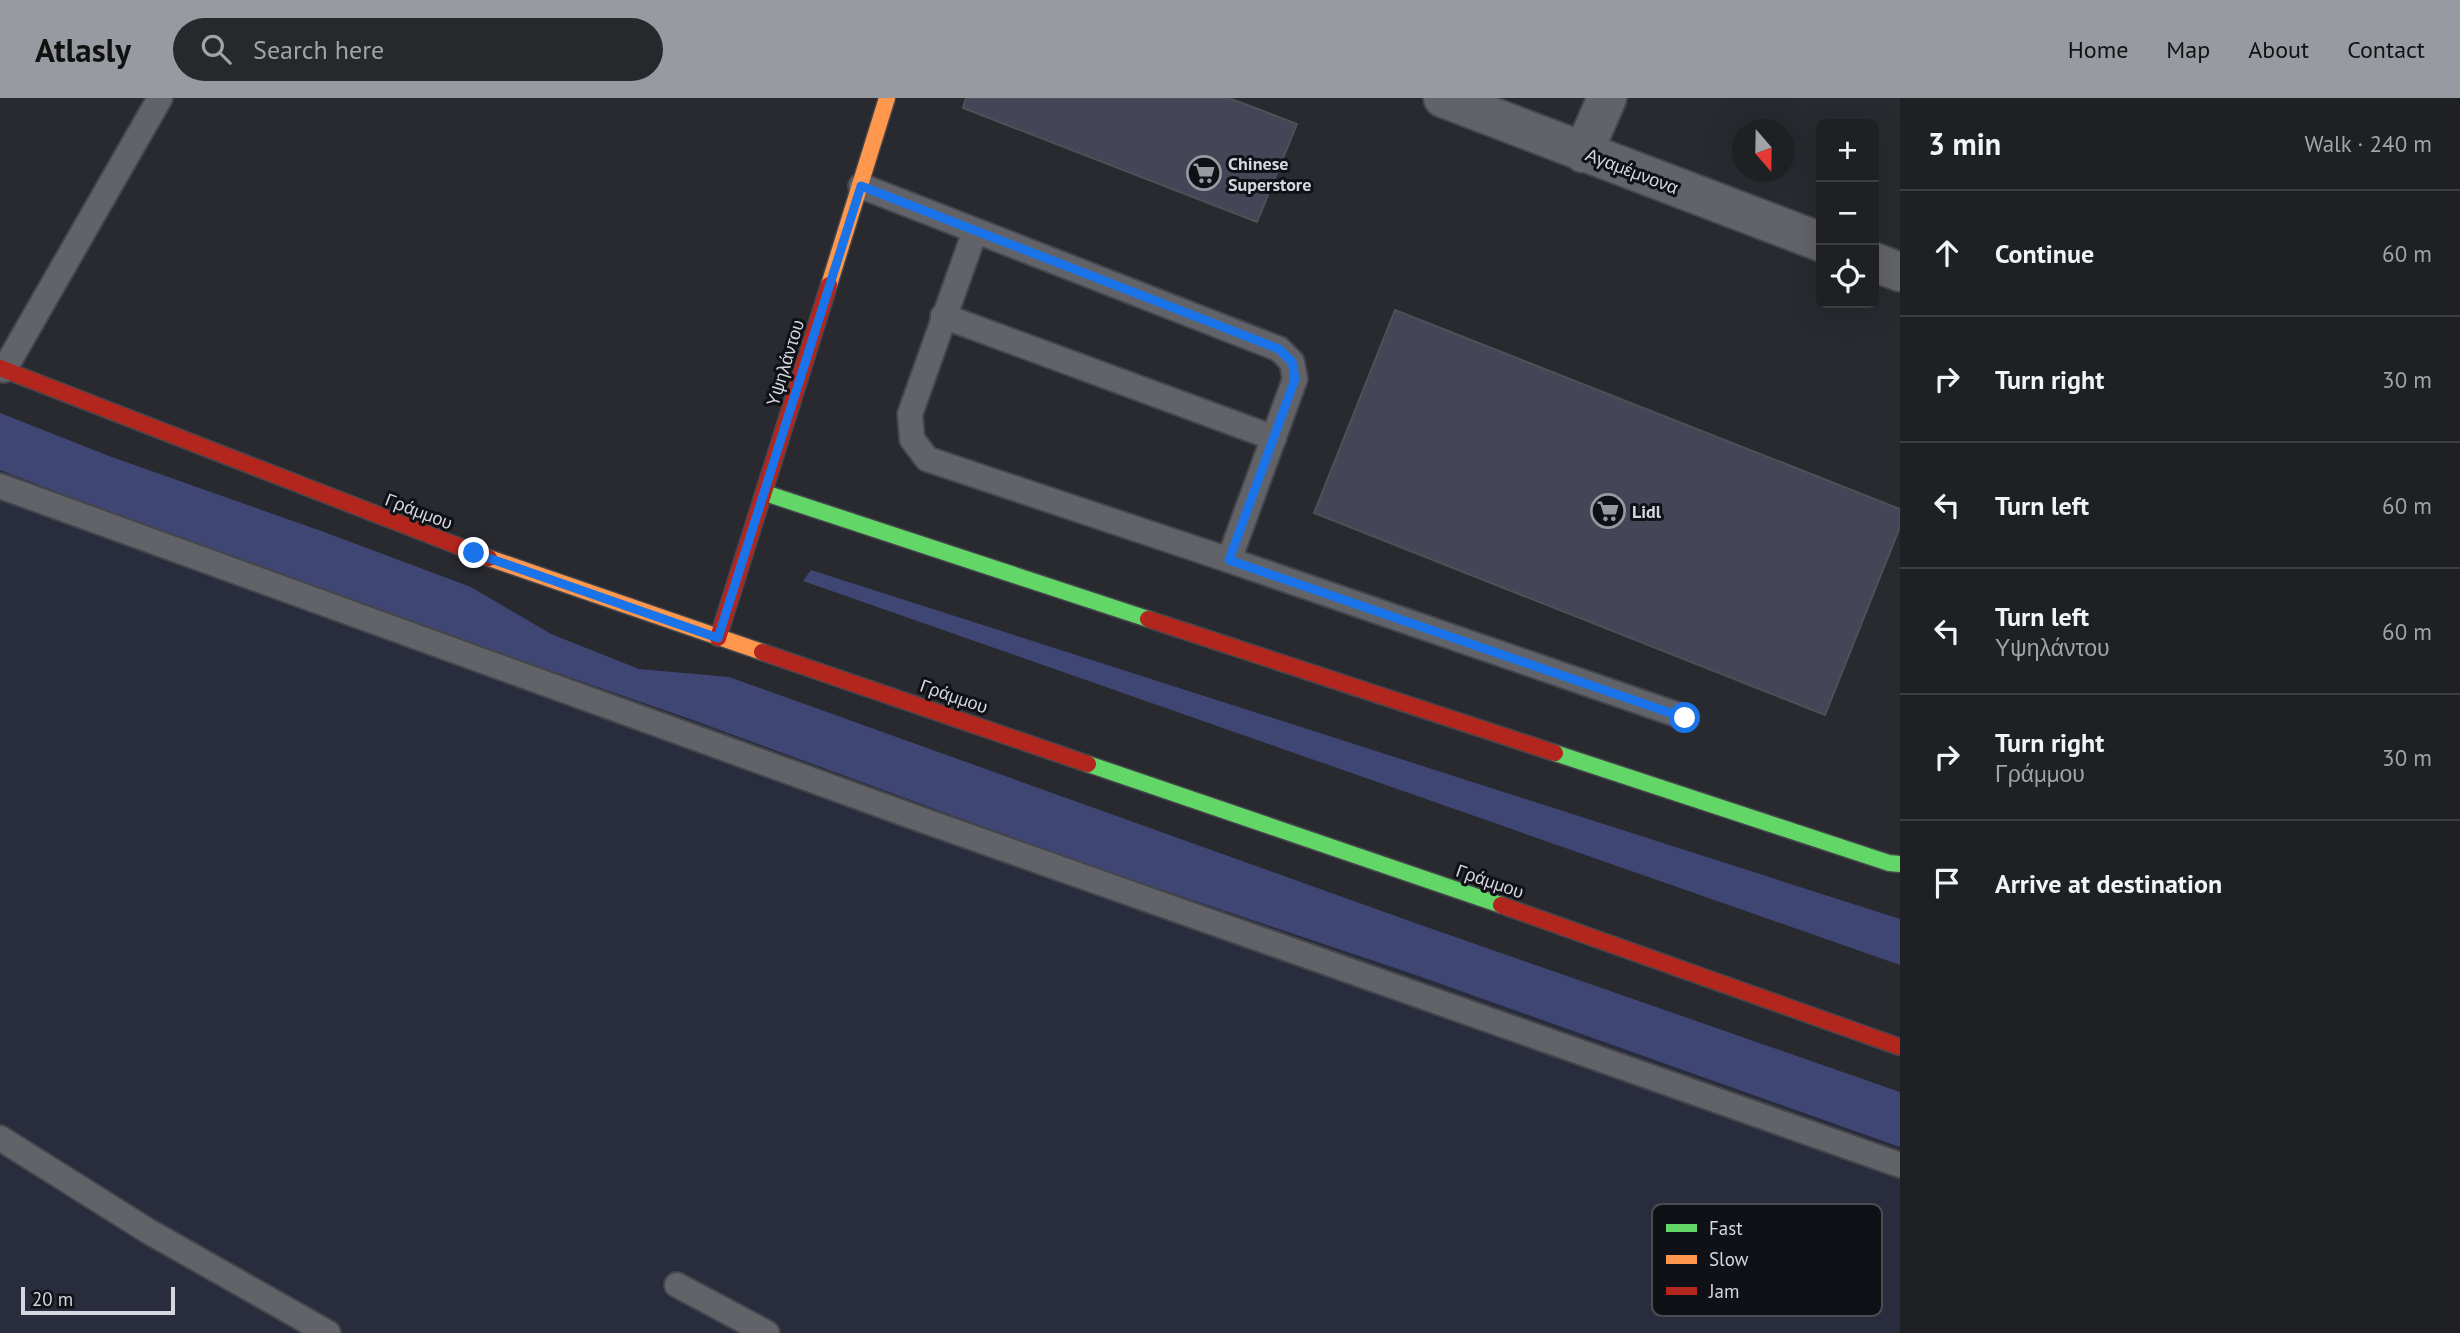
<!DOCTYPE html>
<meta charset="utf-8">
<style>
body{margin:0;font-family:"PT Sans",sans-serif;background:#26282c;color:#f1f3f6}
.controls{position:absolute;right:21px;top:21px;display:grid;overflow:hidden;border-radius:10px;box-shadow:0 7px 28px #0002}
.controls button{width:63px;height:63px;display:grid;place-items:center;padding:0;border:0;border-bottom:2px solid #3c3e41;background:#1e2024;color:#f1f3f6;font:35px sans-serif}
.compass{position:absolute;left:1732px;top:21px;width:63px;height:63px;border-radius:50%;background:#1e2024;box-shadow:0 7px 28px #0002;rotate:160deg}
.scale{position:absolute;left:21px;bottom:18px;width:154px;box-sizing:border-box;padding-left:7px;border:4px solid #d5d6df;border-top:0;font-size:19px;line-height:24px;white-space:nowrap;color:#d5d6df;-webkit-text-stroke:5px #0f1116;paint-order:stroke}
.stop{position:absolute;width:21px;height:21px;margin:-16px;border:5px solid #1a73e8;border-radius:50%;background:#fff}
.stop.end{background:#1a73e8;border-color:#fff;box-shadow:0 2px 7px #0008}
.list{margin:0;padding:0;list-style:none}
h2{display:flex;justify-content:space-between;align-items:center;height:91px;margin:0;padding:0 28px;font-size:30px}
h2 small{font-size:23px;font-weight:400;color:#a1a3a6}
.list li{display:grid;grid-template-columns:46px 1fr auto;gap:21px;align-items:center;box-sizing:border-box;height:126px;padding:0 28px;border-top:2px solid #3c3e41}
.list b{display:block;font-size:26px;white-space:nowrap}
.list p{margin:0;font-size:23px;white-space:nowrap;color:#a1a3a6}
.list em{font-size:23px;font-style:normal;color:#a1a3a6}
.icon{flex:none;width:38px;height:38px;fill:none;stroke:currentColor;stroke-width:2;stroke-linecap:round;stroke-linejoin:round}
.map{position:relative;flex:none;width:1900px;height:1235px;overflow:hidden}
header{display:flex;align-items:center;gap:42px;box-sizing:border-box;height:98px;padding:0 35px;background:#989aa2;color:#111}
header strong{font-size:33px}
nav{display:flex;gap:38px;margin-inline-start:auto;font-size:24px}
.search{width:490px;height:63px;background:#26282c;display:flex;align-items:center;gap:18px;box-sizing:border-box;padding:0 24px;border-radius:38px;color:#a1a3a6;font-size:26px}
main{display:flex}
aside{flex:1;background:#1e2024}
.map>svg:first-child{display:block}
.built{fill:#292c3c}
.green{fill:#3f4674}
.building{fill:#444556;stroke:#4f5056;stroke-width:2}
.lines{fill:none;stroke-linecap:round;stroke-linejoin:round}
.lane-casing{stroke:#45464c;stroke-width:28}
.street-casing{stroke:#45464c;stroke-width:42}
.fast-casing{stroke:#45464c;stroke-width:19}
.slow-casing{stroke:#45464c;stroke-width:19}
.jam-casing{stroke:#45464c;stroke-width:19}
.lane{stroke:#626369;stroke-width:24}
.street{stroke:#626369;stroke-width:38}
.fast{stroke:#63d668;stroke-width:16}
.slow{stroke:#ff974d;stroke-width:16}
.jam{stroke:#b3261e;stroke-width:16}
.route{stroke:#1a73e8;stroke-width:9}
.labels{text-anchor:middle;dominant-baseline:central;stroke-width:6;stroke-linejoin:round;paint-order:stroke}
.poi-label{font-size:18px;font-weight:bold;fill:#d5d6df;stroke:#0f1116;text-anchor:start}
.street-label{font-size:18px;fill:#d5d6df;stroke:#0f1116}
.key{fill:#0f1116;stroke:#4a4c52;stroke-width:2}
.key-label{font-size:19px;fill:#d5d6df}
</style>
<header>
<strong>Atlasly</strong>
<div class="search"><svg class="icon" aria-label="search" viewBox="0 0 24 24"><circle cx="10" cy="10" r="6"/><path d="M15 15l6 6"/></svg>Search here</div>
<nav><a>Home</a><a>Map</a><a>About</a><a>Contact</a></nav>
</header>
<main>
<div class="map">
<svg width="1900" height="1235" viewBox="0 0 1900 1235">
<rect width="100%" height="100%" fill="#282a30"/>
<polygon class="built" points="0,372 289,482 690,621 1085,766 1410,875 1900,1049 1900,1235 0,1235"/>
<g class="green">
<polygon points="0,315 109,358 324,434 471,489 551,536 639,571 729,579 1418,826 1900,994 1900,1049 1410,875 1085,766 690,621 289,482 18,379 0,372"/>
<polygon points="811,472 1900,821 1900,867 803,483"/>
</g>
<g class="building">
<polygon points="966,0 1229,0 1297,26 1257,124 963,10"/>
<polygon points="1395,212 1900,411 1900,429 1825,617 1314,415"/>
</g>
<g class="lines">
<g class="lane-casing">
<g id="lane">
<polyline points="861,88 1279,251 1292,264 1295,281 1229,462"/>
<polyline points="975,133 910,316 912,341 927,361 1229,462 1684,619"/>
<polyline points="943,218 1274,340"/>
<polyline points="4,272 160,0"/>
<polyline points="0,388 914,719 1900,1067"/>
<polyline points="0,1040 148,1133 328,1235"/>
<polyline points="677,1187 767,1235"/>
</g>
</g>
<g class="street-casing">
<g id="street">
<polyline points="1443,0 1821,144"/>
<polyline points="1583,55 1607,0"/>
<polyline points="1874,164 1900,174"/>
</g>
</g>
<g class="fast-casing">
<g id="fast">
<polyline points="765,395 1148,521"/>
<polyline points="1555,655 1889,765 1900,766"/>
<polyline points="1088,666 1501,807"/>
</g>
</g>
<g class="slow-casing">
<g id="slow">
<polyline points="829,187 887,0"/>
<polyline points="489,460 762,554"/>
</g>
</g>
<g class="jam-casing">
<g id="jam">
<polyline points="0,270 489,460"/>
<polyline points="1148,521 1555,655"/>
<polyline points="718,540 829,187"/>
<polyline points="762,554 1088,666"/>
<polyline points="1501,807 1900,949"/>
</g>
</g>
<use href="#lane" class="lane"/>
<use href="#street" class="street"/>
<use href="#fast" class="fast"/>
<use href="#slow" class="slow"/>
<use href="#jam" class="jam"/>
</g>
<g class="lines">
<polyline class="route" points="474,455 718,540 861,88 1279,251 1292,264 1295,281 1229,462 1685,620"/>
</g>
<defs>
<g id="supermarket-ring" transform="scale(1.75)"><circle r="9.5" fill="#0f1116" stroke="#989aa2" stroke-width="1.5"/><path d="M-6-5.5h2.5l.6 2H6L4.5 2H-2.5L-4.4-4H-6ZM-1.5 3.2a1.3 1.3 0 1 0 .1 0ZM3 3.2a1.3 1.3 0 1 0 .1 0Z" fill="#989aa2"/></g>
</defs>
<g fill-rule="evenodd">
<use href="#supermarket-ring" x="1204" y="75"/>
<use href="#supermarket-ring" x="1608" y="413"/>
</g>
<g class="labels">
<g class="poi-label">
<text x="1228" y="65">Chinese<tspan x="1228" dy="21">Superstore</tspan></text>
<text x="1632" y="413">Lidl</text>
</g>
<g class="street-label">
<text transform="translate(1632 73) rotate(21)">Αγαμέμνονα</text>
<text transform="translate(785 265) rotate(-73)">Υψηλάντου</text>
<text transform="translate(419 413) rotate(21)">Γράμμου</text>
<text transform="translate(954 598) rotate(19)">Γράμμου</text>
<text transform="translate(1490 783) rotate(19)">Γράμμου</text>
</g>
</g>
<rect x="1652" y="1106" width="230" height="112" rx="10" class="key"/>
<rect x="1666" y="1126" width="31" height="8" fill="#63d668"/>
<rect x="1666" y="1157" width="31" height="9" fill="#ff974d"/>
<rect x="1666" y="1189" width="31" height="8" fill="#b3261e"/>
<g class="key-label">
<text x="1709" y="1137">Fast</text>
<text x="1709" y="1168">Slow</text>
<text x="1709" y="1200">Jam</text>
</g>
</svg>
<div class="controls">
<button>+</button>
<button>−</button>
<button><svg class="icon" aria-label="locate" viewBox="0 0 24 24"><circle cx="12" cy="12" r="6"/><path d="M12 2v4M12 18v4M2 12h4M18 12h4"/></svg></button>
</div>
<svg class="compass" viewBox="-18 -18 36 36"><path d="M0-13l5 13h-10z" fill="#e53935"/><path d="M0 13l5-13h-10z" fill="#a1a3a6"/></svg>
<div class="scale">20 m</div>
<div class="stop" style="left:1685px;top:620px"></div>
<div class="stop end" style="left:474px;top:455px"></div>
</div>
<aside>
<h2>3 min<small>Walk · 240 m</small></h2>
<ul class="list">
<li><svg class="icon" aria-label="ahead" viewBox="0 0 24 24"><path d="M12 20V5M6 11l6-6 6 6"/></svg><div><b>Continue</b></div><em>60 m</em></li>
<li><svg class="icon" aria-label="right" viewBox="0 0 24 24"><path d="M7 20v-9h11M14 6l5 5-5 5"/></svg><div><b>Turn right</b></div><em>30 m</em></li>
<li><svg class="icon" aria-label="left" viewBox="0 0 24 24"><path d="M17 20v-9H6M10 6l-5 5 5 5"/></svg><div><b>Turn left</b></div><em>60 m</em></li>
<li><svg class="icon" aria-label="left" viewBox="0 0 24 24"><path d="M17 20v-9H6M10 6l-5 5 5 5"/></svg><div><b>Turn left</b><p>Υψηλάντου</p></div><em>60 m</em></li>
<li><svg class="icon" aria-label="right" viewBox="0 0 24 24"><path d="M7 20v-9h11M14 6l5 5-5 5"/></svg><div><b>Turn right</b><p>Γράμμου</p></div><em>30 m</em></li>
<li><svg class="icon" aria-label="arrive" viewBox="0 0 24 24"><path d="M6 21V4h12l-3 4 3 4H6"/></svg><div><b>Arrive at destination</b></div></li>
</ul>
</aside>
</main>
